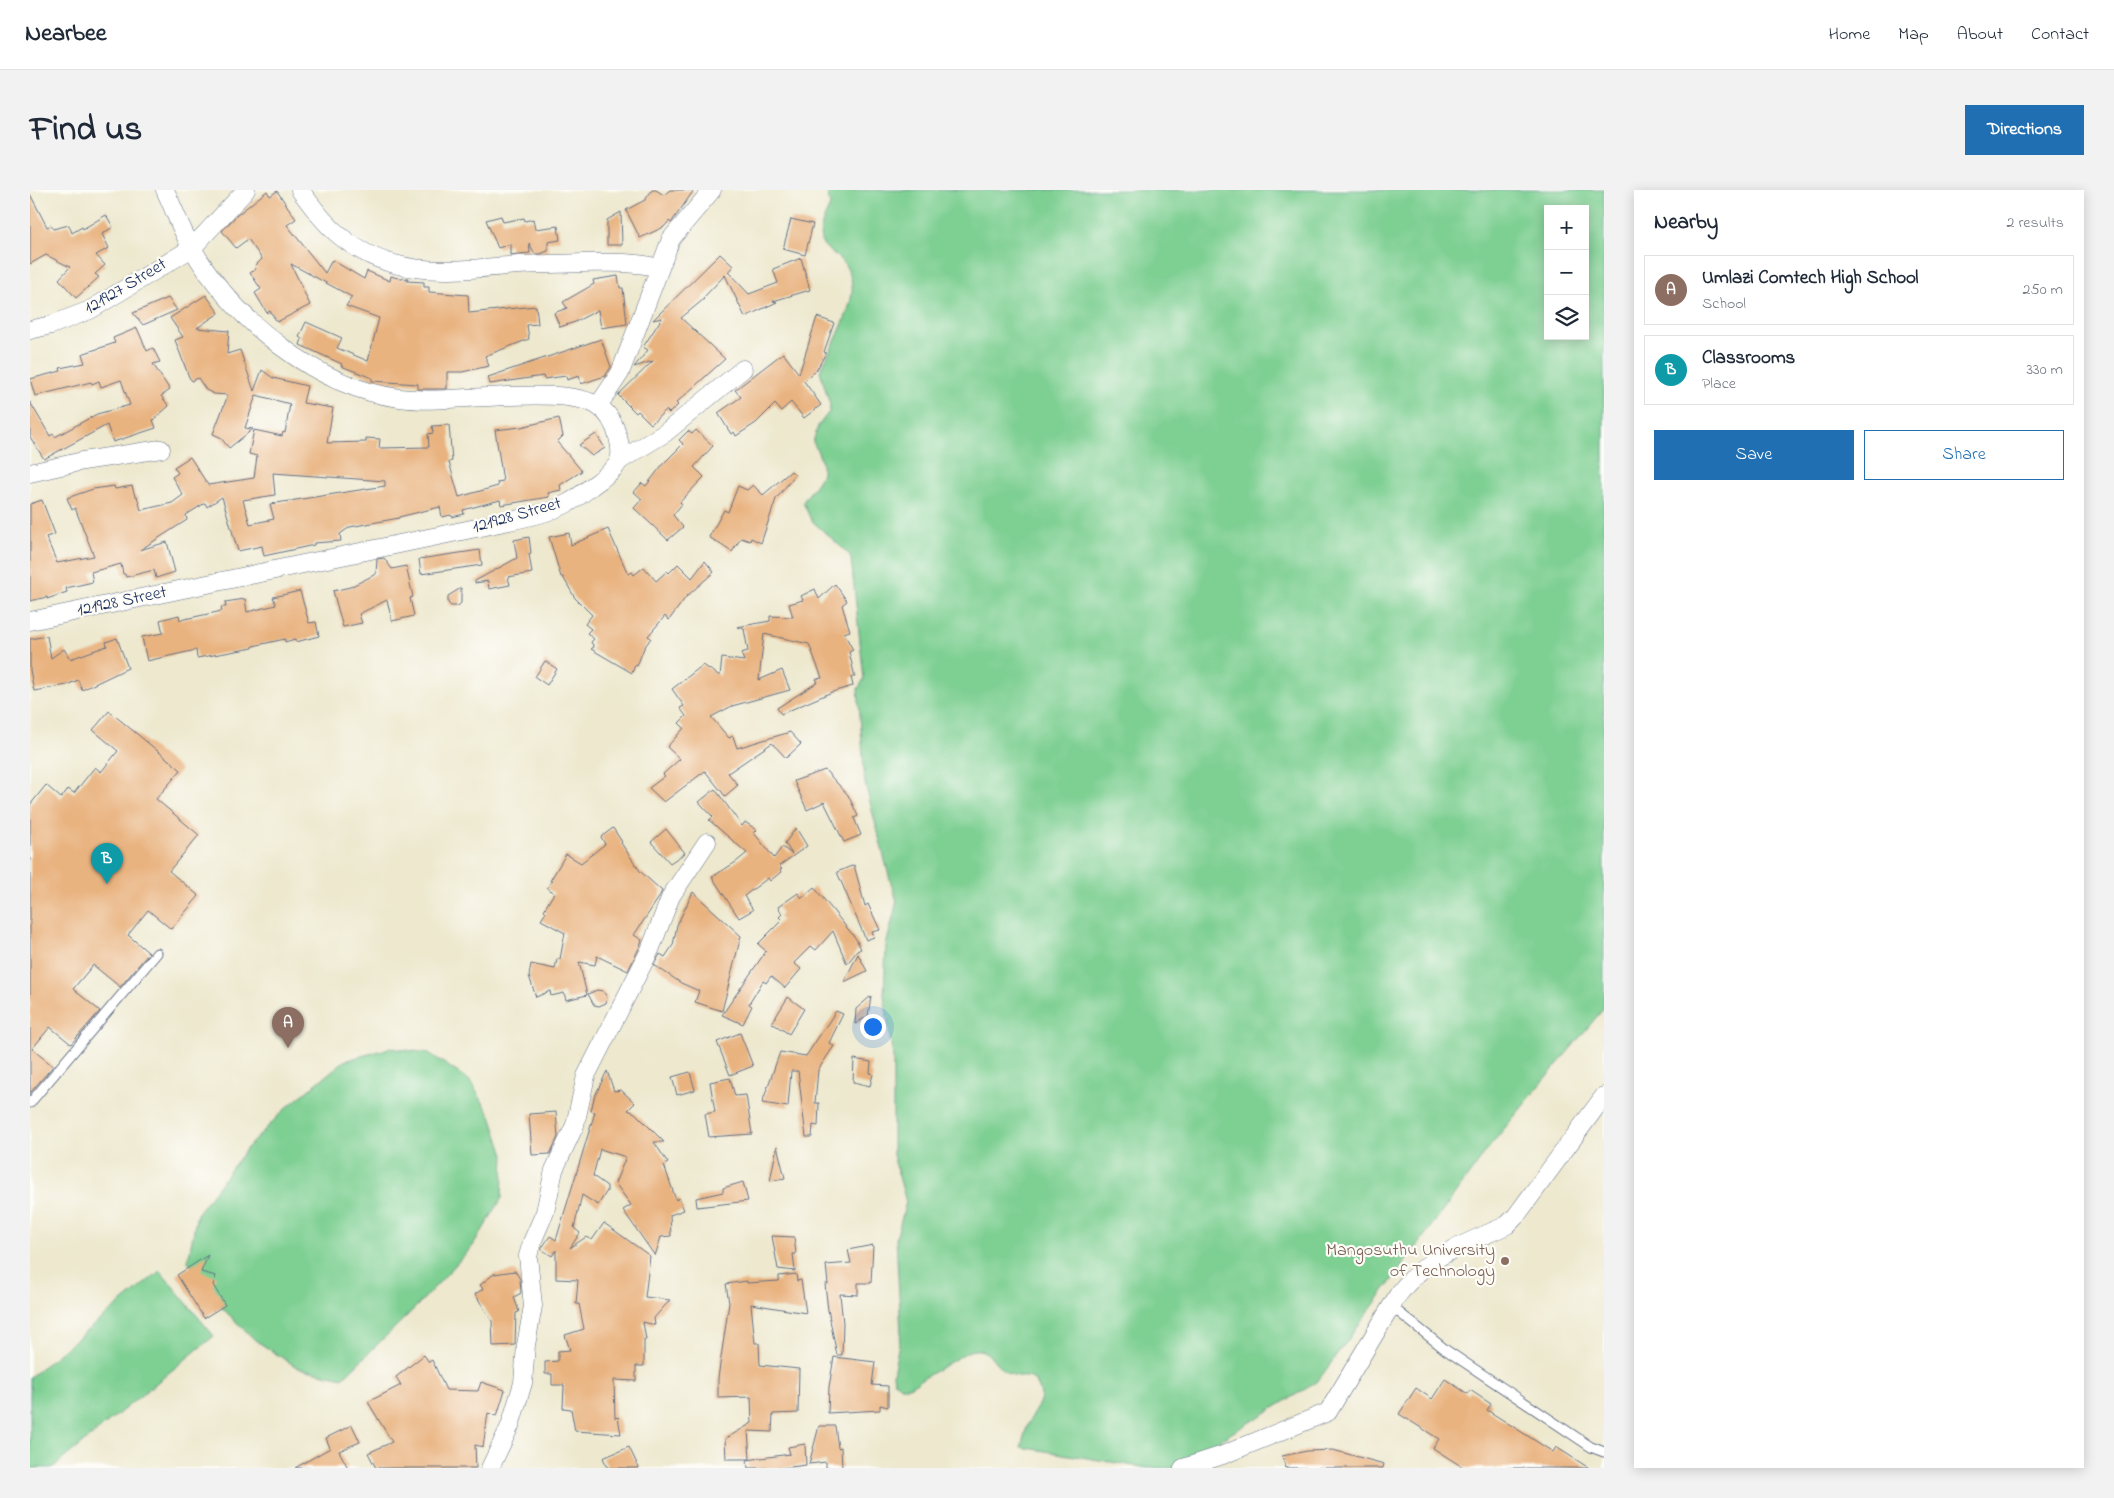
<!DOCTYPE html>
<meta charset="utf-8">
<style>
body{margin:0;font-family:"Indie Flower",sans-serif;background:#f2f2f3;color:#1f2937}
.controls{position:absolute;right:15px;top:15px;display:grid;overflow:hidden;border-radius:0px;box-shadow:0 2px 12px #0003}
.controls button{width:45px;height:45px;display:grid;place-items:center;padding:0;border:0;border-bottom:1px solid #e0e1e3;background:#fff;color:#1f2937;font:25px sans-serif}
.you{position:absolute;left:842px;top:836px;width:18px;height:18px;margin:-12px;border:4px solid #fff;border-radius:50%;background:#1a73e8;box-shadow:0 0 0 8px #1a73e833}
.badge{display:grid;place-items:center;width:32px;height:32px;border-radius:50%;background:#1f6fb2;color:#fff;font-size:16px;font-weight:700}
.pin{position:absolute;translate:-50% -41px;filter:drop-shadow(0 1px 2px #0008)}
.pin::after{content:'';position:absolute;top:26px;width:18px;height:15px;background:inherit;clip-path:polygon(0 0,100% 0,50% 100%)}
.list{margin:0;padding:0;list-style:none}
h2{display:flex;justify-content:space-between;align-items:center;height:65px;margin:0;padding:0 20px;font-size:21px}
h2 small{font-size:16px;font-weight:400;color:#747a83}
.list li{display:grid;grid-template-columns:32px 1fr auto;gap:15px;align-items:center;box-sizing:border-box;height:70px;margin:0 10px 10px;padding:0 10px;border:1px solid #e0e1e3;border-radius:0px}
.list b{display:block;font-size:19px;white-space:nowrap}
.list p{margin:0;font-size:16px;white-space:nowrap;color:#747a83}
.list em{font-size:16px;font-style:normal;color:#747a83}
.actions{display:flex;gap:10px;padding:15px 20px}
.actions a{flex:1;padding:11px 0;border:1px solid #1f6fb2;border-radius:0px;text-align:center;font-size:18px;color:#1f6fb2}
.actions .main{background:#1f6fb2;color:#fff}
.icon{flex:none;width:28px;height:28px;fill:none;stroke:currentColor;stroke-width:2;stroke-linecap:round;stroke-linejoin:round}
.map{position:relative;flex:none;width:1574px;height:1278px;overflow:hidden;border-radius:0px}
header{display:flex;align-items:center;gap:30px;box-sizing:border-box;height:70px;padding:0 25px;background:#fff;border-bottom:1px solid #e0e1e3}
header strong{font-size:24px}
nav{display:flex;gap:28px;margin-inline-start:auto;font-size:18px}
.intro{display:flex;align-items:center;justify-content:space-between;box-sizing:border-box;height:120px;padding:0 30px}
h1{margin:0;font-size:35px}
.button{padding:12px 22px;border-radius:0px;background:#1f6fb2;color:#fff;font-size:18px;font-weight:700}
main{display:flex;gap:30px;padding:0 30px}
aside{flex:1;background:#fff;border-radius:0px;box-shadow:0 2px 12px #0003}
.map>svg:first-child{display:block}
.green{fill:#7dcf92;stroke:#4c7f78;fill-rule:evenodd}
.building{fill:#e9b380;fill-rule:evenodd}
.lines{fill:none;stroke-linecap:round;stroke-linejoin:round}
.lane-casing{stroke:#647085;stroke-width:11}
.street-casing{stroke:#647085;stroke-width:19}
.lane{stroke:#fff;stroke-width:9}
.street{stroke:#fff;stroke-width:18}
.education-dot{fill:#8d6e63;stroke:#fdfcf7;stroke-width:2}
.labels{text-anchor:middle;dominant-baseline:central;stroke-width:4.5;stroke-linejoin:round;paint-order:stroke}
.street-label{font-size:18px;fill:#1b2f5e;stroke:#fdfcf7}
.education-label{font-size:18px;fill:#785e54;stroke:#fdfcf7;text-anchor:end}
</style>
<header>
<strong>Nearbee</strong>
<nav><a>Home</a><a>Map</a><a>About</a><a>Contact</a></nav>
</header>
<div class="intro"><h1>Find us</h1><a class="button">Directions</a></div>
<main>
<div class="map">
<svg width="1574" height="1278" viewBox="0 0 1574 1278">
<rect width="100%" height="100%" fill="#fdfcf7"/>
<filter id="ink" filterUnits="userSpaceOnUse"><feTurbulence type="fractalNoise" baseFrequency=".02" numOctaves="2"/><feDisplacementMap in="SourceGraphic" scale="10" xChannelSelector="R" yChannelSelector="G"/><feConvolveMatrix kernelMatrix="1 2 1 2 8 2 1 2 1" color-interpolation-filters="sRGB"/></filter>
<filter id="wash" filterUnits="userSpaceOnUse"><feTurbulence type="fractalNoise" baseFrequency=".0096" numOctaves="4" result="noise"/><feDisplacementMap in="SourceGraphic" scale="20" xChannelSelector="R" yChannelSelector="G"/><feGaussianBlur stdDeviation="1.12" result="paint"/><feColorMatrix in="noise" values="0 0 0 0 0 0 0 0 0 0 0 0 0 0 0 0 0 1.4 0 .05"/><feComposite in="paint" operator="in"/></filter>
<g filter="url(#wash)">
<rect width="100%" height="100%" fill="#ede8ce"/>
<g class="green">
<path d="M797,0H1574V818L1464,951L1287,1192L1143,1278H1117L991,1257C993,1250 995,1242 998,1234C1006,1214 1020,1209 1002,1188C995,1187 984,1186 978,1183C962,1174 959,1153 937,1162L879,1197H871L864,1192L863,1184L871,1143L866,1049L876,1012L863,965V867L854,805L856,756L867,711L860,690L835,593L828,499L834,489L821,369L819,364L781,330L773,312C792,284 800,285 783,252L788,236L799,222L800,215L790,181C800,160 825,117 822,94C816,51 771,71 800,16ZM1518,19H1555V146H1518Z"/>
<polygon points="360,858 399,863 440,891 461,926 474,965 472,1008 443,1056 388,1115 313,1188 268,1178 225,1150 189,1115 158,1071 167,1024 217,958 255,919 314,871"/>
<polygon points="130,1081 184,1146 22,1278 0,1278 0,1187"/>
</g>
<g id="blocks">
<g class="building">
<polygon points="622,0 626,0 634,5 640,0 664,0 641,33 639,31 634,37 610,48 596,20 615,10"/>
<polygon points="237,1 240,6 247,1 266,29 257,35 295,83 302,70 334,89 337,81 360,91 361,86 371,89 378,88 377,91 394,92 394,97 399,97 399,102 438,105 439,123 506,116 508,134 497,135 499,149 455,166 459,176 432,182 417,182 417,199 388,199 388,194 342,191 342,188 311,176 312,174 270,155 272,149 269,147 276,132 312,148 307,158 338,171 349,128 316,116 322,107 261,74 280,115 247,132 240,121 237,123 225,103 231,99 220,83 226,79 225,76 232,69 218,49 206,58 192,41 206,26"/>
<polygon points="0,4 17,37 21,35 23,39 39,35 42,43 52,37 53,39 76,25 83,37 72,44 79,58 66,65 75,75 65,84 69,87 46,108 29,89 40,77 16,65 0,74"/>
<polygon points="591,22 592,55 577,55 577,30"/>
<polygon points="471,26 473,32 494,28 495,31 503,29 505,39 528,36 530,50 518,52 518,61 510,64 505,64 499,53 500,63 480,65 480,54 468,58 456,30"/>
<polygon points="761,29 783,34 775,65 753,59"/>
<polygon points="690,64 703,76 698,82 719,104 748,93 743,79 771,68 780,100 743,111 747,112 715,127 695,85 673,108 674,109 651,128 695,169 646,213 648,215 639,223 636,220 621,234 608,221 606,223 588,205 623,171 604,177 618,160 613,157 632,128 623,130"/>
<polygon points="588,86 590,98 593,98 597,134 571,138 568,120 545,132 530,137 524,123 537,118 533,112 564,94 563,90"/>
<path d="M176,105L189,123L167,138L199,141L197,164L210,160L224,201L232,180L243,188L277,196L273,213L303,218L297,253L336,252V248L350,249L349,258L399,257L398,244L403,243L402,236L419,235L422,271L419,272L429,307L468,296L467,292L473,291L465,240L491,237L529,228L533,246L527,252L552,281L530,295L531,300L518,303L519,307L471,315L470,310L433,320L434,324L422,327L421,325L412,327L410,317L369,327V328L320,337L310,344L311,351L284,353V355L234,366L232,356L208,361L192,307L177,317L175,313L156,325L157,330L110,360L137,352L145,382L126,388L124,380L96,387L95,384H93L91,374L61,382L63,392L36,398L37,402L17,409V407L0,411V314L12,310L25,344L16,347L27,373L64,366L45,318L42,320L37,308L63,299L84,296L85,299L102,296L105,306H107L111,320L142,313L153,305L142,287L148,283L144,277L160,267L178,295L224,288L227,266L219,264L224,240L252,246L253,242L255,243L260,214L226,205L215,238L223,239L199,258L190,247L183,244L198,205L184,204L176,200L168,188L162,191L159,187L145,150L153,147L140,128ZM243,283L355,291V296L240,314L244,329L220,334L213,310L245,305Z"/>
<polygon points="138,108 147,120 113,135 103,123"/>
<polygon points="787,127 804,133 794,162 796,163 786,181 774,191 791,215 774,228 761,212 751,221 745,214 726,233 706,246 704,242 701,244 688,223 711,207 705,200 753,163 769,184"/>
<polygon points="107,138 117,161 123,158 130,172 123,174 140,200 131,206 139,216 123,230 126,238 83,252 77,235 14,269 0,247 0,212 20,246 23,244 25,247 67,224 100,215 91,190 71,197 69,191 62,194 61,192 5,206 0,189 31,181 30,178 55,173 52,164 85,153 83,148"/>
<polygon points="571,149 581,177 575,186 551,194 549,186 537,190 536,186 514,189 513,186 460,194 458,187"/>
<polygon points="666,240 683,256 664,277 674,287 650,312 652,314 643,325 653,337 638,350 604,318 612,309 604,302 612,293 616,296 633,274 653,254 649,250 658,241 662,244"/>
<polygon points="566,244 575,258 562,266 549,255"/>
<polygon points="761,281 765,285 746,309 731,353 721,348 720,351 711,348 702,362 679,347 694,320 698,322 708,296 717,300 723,295 733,305"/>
<polygon points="578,339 598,384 602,382 604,385 614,377 626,391 637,381 639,383 648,374 662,388 675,371 684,382 656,407 639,430 635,426 618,446 621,448 614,458 607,476 605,475 602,483 561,459 564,457 561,452 564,449 557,443 561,439 555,434 562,425 545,408 533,387 531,387 519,347 539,343 541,355"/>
<polygon points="499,347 501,363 499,364 502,383 478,387 480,395 459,399 458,391 445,393 445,391 487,368 484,350"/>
<polygon points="450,360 452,375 391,384 389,369"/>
<polygon points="354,368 362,379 376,376 383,407 380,408 384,426 362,431 357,410 329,424 332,433 313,437 303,401 320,397 346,384 347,369"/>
<polygon points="805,394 817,411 812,415 820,441 814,443 823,460 819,462 825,487 821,487 823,496 802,502 751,524 747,518 788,492 786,489 792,488 779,454 734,444 729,490 752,480 760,500 702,516 681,527 699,548 703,546 707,558 760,542 771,554 756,568 742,553 698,583 708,595 695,606 675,581 634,612 619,598 635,586 633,584 650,569 637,557 654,538 649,533 656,526 650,518 654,516 642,499 673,475 690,486 692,468 714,471 711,463 718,461 714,439 707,437 740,431 740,426 763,427 759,414 773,410 771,406 785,399 789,409"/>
<polygon points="431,398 431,413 428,416 421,416 418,413 418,406"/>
<polygon points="270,401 279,433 286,432 289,446 266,452 265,449 255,452 255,449 223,456 223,458 167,468 166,460 117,471 112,447 133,443 130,430 149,425 150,430 192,421 191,417 196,417 195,412 215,409 217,422 246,415 243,407"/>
<polygon points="17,446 21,468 34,459 40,469 77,456 76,452 87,448 98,478 52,500 48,490 37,495 4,501 0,480 0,449"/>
<polygon points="515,471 527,479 517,495 505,487"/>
<polygon points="79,521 151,580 126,609 169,645 139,681 169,706 141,739 118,720 98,745 119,763 90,797 63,775 43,799 70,821 41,854 20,837 2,859 23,876 0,903 0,615 16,595 31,608 38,599 44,603 65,577 71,582 88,561 63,540"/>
<polygon points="795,580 818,605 828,626 824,628 831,645 814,652 794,612 777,620 764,591"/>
<polygon points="685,599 712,636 715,632 727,640 724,643 744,668 752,657 762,664 755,653 766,638 777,656 749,676 752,679 750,680 751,682 740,691 738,688 714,706 723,720 709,728 682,687 706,672 717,663 679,630 683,627 669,612"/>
<polygon points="583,638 592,652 591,653 610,681 632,701 628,709 604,745 612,750 610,756 598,781 567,766 565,775 549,772 557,805 536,810 534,803 521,806 520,801 506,807 499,786 501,774 525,779 527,769 530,769 535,743 511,730 516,722 514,720 524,703 517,698 522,691 520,691 536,664 551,673 575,654 571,647"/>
<polygon points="636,639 655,663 640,673 621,652"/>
<polygon points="824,675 835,716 838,714 850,740 842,742 844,747 836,750 807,682"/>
<polygon points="784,697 826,749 831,759 827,761 817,774 803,741 786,760 781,756 764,773 771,779 755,798 741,786 736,793 733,791 719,814 722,816 713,834 692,825 736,761 728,754 752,730 749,727 752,724 748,717 768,703 772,708"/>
<polygon points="663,702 711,746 692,821 665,812 669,801 651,793 624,775 630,764 635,767 643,755 647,735"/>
<polygon points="828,764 837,781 814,792"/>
<polygon points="567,800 573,801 577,807 576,813 569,816 564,815 558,804"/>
<polygon points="841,806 838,826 825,834 826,819"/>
<polygon points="758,807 774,819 759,844 742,833"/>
<polygon points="806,821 813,824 799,853 804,856 788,880 785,913 789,913 788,936 783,935 782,947 776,947 768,881 761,881 758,917 732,913 750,862 776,866"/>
<polygon points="710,843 723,876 700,885 687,852"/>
<polygon points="824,869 841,872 840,883 843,884 840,896 823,892"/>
<polygon points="577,881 584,901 591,900 605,913 598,920 605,923 634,952 624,952 638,973 634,975 646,1010 649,1008 654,1020 640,1025 641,1046 631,1047 625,1066 593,1020 601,1015 585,993 596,967 570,959 563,986 577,996 577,1001 568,1015 552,1005 544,1038 550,1043 540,1058 556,1047 562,1050 574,1033 620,1066 615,1107 640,1110 624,1128 625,1135 613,1132 616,1150 614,1150 614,1176 606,1176 606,1191 584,1190 585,1228 588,1227 591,1244 545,1241 541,1219 533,1218 534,1195 522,1195 522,1184 515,1184 515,1172 528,1171 528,1161 540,1160 535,1145 554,1139 549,1114 546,1114 548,1090 526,1089 526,1060 522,1066 511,1059 520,1046 526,1050 565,922 561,921 564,908"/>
<polygon points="660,882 665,900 647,905 642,887"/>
<polygon points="700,888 705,906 716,905 722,944 679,947 675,924 685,922 680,892"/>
<polygon points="526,922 528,947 520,964 502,965 499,924"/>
<polygon points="747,956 755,988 740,991"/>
<polygon points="713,992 718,1011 667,1017 666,1008 693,1002 693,998"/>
<polygon points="742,1046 764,1047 766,1064 763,1064 765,1081 748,1079"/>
<polygon points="843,1055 841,1093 828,1093 828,1105 810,1104 813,1133 812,1165 807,1165 798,1120 795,1094 798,1094 796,1075 821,1073 818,1060"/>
<polygon points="178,1065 171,1082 186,1086 183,1095 195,1115 174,1128 147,1085"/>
<polygon points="485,1081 490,1089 491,1103 484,1107 489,1122 486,1123 485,1155 463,1156 462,1131 445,1104 453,1099 450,1095 464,1084"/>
<polygon points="766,1084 767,1091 771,1090 776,1123 721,1114 725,1153 729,1153 730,1175 769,1179 768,1223 743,1224 742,1242 718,1241 720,1269 696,1269 695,1249 722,1233 721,1207 688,1208 688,1188 699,1113 696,1094 717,1091 717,1093 749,1091 749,1086"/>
<polygon points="394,1165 399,1172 402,1170 416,1200 448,1201 451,1192 475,1200 467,1226 458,1223 453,1257 445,1255 446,1278 346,1278 338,1263 362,1252 338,1212 371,1195 366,1187"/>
<polygon points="804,1167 845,1172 842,1195 858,1196 858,1217 850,1215 850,1220 798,1223 799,1197"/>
<polygon points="1415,1189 1438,1204 1440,1200 1461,1214 1457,1220 1523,1262 1526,1257 1559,1278 1434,1278 1403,1258 1409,1249 1369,1224 1386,1198 1402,1209"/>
<polygon points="322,1235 330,1252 309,1261 318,1278 265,1278 300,1258 296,1248"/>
<polygon points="789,1236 805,1236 808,1258 811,1257 812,1278 796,1278 796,1272 779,1274"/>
<polygon points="775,1254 776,1275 753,1278 718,1278 717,1270 760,1264 758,1257"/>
<polygon points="599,1257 609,1278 578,1278 573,1268"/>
<polygon points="1303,1260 1354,1274 1353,1278 1256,1278 1252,1266 1277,1261"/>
</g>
</g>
</g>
<g filter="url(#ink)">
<use href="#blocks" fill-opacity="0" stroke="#647085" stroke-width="1"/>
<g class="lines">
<g class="lane-casing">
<g id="lane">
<polyline points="0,913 127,763"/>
<polyline points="1361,1116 1416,1160 1561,1257 1574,1262"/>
</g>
</g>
<g class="street-casing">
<g id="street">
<path d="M270,0C282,16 294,33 310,46C365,91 424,80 488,75C509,74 531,74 553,73C577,73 605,71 628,78"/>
<polyline points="0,140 21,135 60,120 162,58 216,0"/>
<polyline points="568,216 590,183 641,49 682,0"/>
<polyline points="589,271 635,243 713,179"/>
<polyline points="0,283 53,271 131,259"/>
<path d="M0,431L451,337C479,330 512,327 538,313C549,307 559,298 569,291C576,285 587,278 589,270C592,262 590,255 588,247C585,236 579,223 568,216C545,201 484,206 456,207C428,208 398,212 370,208C287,198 203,129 162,58C151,40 144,19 135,0"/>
<polyline points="460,1278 480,1236 493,1193 496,1155 503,1116 498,1066 502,1052 515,1022 524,980 545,935 556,886 620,760 641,706 677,652"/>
<path d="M1153,1278L1193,1265L1298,1222L1368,1105C1397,1065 1434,1055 1477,1035L1486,1026L1574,906"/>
</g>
</g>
<use href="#lane" class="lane"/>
<use href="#street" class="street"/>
</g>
</g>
<circle class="education-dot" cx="1475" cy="1071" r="5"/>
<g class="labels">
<g class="street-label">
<text transform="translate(96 97) rotate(-31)">121927 Street</text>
<text transform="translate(487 326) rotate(-16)">121928 Street</text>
<text transform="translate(92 412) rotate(-12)">121928 Street</text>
</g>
<g class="education-label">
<text x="1465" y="1061">Mangosuthu University<tspan x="1465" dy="21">of Technology</tspan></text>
</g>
</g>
</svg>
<div class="controls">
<button>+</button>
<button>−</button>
<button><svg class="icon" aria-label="layers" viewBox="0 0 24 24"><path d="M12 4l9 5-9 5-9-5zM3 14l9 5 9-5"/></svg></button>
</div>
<div class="you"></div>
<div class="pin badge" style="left:258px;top:858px;background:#8d6e63">A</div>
<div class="pin badge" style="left:77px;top:694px;background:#0f9aa8">B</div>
</div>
<aside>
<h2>Nearby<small>2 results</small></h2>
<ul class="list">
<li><span class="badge" style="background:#8d6e63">A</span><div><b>Umlazi Comtech High School</b><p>School</p></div><em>250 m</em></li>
<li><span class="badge" style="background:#0f9aa8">B</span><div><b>Classrooms</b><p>Place</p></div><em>330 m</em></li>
</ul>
<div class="actions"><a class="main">Save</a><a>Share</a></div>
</aside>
</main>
